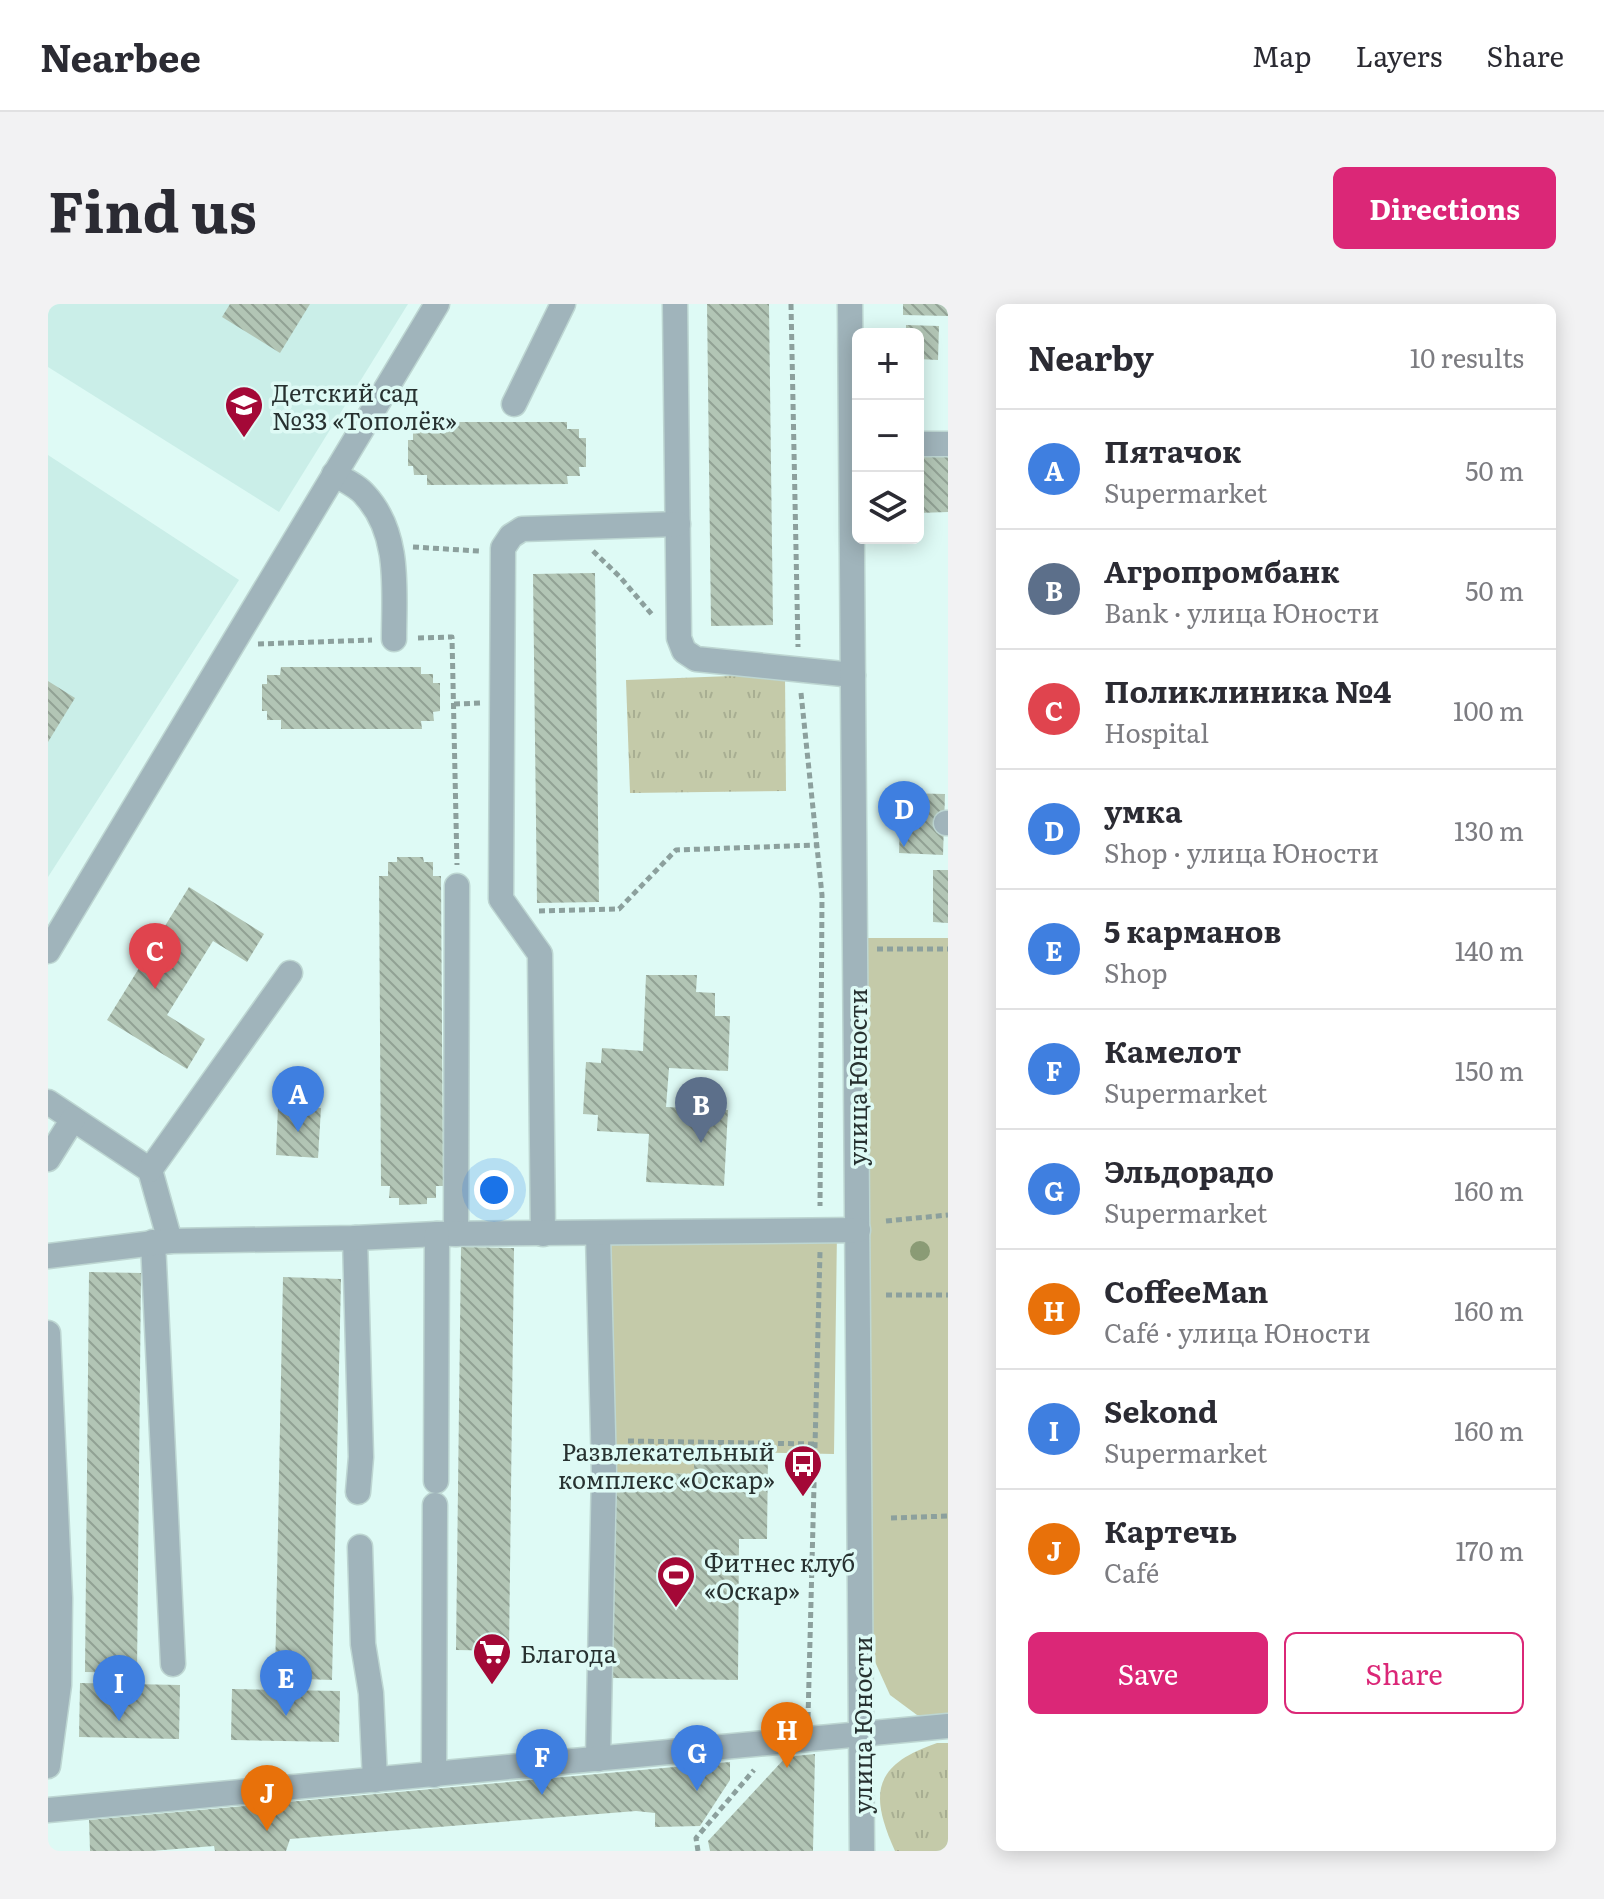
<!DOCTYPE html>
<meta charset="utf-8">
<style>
body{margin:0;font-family:Literata,serif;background:#f2f2f3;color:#2b2b33}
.controls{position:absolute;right:24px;top:24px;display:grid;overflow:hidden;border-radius:12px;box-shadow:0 4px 20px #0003}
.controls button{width:72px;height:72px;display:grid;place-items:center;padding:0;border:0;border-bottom:2px solid #e1e1e2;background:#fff;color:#2b2b33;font:40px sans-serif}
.you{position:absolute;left:446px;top:886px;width:28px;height:28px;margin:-20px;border:6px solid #fff;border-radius:50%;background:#1a73e8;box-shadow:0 0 0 12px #1a73e833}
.badge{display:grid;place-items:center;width:52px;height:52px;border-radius:50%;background:#db2777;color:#fff;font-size:26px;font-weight:700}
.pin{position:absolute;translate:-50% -66px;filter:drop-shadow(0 2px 4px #0008)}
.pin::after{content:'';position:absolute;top:42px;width:28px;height:24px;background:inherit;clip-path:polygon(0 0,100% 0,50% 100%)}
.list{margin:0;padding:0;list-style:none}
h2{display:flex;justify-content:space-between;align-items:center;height:104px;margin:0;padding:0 32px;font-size:34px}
h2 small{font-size:26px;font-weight:400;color:#7c7c81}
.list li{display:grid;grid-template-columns:52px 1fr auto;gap:24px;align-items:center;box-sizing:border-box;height:120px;padding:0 32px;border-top:2px solid #e1e1e2}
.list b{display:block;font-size:30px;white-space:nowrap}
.list p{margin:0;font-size:26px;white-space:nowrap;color:#7c7c81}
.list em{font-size:26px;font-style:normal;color:#7c7c81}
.actions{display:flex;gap:16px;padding:24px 32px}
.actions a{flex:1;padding:18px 0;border:2px solid #db2777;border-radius:12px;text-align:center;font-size:28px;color:#db2777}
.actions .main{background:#db2777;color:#fff}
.icon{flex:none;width:44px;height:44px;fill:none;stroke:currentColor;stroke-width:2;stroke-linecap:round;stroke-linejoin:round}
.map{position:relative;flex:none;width:900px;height:1547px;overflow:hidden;border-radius:12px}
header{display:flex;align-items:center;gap:48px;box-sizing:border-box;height:112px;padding:0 40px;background:#fff;border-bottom:2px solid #e1e1e2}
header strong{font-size:38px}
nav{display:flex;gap:44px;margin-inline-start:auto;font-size:28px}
.intro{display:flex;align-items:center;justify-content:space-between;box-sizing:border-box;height:192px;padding:0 48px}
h1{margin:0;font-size:56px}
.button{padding:20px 36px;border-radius:12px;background:#db2777;color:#fff;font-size:28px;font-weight:700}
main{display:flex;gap:48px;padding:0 48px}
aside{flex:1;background:#fff;border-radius:12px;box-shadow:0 4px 20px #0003}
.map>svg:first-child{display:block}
.built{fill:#caeee8}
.grass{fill:url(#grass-tufts)}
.green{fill:#c4caa9}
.building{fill:url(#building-back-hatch)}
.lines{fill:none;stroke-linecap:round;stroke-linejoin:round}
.minor-casing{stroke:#bdd6d2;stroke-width:27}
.path{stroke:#8ca09d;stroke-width:5;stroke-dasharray:6 4;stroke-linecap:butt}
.minor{stroke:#a0b4bb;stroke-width:24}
.tree{fill:#8a9b75}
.labels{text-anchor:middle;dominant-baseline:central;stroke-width:7;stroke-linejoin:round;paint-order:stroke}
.poi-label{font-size:24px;fill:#273130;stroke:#defaf5;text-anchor:start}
.street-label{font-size:24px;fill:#273130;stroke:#defaf5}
</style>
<header>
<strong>Nearbee</strong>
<nav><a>Map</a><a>Layers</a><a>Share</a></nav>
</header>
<div class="intro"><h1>Find us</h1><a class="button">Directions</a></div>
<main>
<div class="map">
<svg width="900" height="1547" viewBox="0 0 900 1547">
<defs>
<pattern id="grass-tufts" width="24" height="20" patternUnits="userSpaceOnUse" patternTransform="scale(2)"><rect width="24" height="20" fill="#c4caa9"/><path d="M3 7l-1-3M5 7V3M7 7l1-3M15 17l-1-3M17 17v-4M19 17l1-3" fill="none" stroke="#a8ae92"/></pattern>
<pattern id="building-back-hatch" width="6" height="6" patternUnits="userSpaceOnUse" patternTransform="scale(2)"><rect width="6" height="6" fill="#b2c5b5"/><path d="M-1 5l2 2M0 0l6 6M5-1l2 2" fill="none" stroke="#91a194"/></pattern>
</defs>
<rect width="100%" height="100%" fill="#defaf5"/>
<g class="built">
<polygon points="0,0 360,0 231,208 0,63"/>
<polygon points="0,151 191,276 0,573"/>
</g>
<g class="grass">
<polygon points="737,370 738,487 582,489 578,376"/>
<path d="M889,1439H900V1547H847C821,1489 825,1461 889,1439Z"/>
</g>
<g class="green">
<polygon points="817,634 900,634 900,1411 869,1411 842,1391 823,1349"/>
<polygon points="789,927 786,1150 646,1147 646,1170 556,1168 550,930"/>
</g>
<g class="building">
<polygon points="182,0 262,0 232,49 174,13"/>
<polygon points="659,0 721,0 725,321 663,322"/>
<polygon points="855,0 900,0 900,12 855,11"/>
<polygon points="858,21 891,22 890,56 870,55 870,30 858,30"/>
<polygon points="379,118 519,118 519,125 531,125 531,134 538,134 538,163 531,163 532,172 519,172 520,180 379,181 379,171 366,171 365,162 360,162 360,136 365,136 365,126 379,126"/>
<polygon points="870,151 900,151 900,208 870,209"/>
<polygon points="547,269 551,598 489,599 485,270"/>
<polygon points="233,363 373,363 373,370 385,370 385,379 392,379 392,407 385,408 386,417 373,417 374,425 233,425 233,416 219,416 219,407 214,407 214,380 219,380 219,371 232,371"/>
<polygon points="0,377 27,394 0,438"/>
<polygon points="853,489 897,490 895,551 851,549"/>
<polygon points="349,553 375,553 376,558 385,558 385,572 393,572 395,882 388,882 388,894 379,894 379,900 351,901 351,894 341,894 342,882 333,882 331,572 340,572 340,558 349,558"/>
<polygon points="885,566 900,566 900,619 885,618"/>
<polygon points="141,583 216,630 199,658 165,637 119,711 157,735 139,765 59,716"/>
<polygon points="598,671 649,671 648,688 667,689 667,712 682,712 680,767 621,764 618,803 680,806 676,882 598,878 601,830 549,827 550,811 535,810 538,758 553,759 554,744 595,747"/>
<polygon points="230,802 273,804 270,854 228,851"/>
<polygon points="413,943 466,944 461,1347 408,1346"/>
<polygon points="41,968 93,969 89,1369 37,1368"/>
<polygon points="235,973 293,975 284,1376 227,1374"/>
<polygon points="646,1147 720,1148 719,1235 691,1235 690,1376 565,1374 567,1168 646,1170"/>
<polygon points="32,1379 132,1381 131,1435 31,1433"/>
<polygon points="184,1385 292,1387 291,1438 183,1436"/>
<polygon points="767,1450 765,1547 662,1547 660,1537 738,1453"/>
<polygon points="682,1458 682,1476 652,1522 607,1523 607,1509 588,1507 242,1535 238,1547 167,1547 166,1542 103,1547 42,1547 41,1516"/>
</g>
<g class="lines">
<g class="minor-casing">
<g id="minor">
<polyline points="627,0 631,334 636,347 648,355 805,371"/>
<polyline points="802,0 814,1547"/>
<polyline points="466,100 515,0"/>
<polyline points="870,140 900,140"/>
<path d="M286,170C296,176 310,182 317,191C353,230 346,286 346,335"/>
<polyline points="898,519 900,519"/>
<polyline points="0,647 389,0"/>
<polyline points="0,798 102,866 122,937"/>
<polyline points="0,855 25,815"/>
<polyline points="102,866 242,669"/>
<polyline points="408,930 409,582"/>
<polyline points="495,930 492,650 453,595 455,244 463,232 474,225 630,220"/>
<polyline points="550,930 556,1168 550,1455"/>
<polyline points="307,934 313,1153 310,1188"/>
<polyline points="105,938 125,1360"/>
<polyline points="0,952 122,937 307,934 389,930 810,926"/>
<polyline points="0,1029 12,1294 11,1381 0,1462"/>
<polyline points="388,1177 389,930"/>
<polyline points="312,1243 315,1340 323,1389 327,1476"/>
<polyline points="386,1471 387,1201"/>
<polyline points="0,1506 900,1422"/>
</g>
</g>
<g class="path">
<polyline points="743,0 750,343"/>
<polyline points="365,243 431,247"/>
<polyline points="545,247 572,273 606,313"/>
<polyline points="370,334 404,333 409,561"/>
<polyline points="210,340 324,336"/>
<polyline points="753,389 774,591 772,902"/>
<polyline points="406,400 433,399"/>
<polyline points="491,607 571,605 628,546 769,541"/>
<polyline points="829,645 900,645"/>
<polyline points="838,917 900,911"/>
<polyline points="838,991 900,991"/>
<polyline points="580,1137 767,1140"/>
<polyline points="843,1214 900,1212"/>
<polyline points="760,1414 772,948"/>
<polyline points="650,1547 648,1534 706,1466"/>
</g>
<use href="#minor" class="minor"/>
</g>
<circle class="tree" cx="872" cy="947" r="10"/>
<defs>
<g id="school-pin" transform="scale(2)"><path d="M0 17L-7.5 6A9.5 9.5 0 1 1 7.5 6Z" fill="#a40837" stroke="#defaf5"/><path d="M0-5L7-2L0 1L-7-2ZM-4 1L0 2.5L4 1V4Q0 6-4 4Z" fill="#fff"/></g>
<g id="bus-pin" transform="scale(2)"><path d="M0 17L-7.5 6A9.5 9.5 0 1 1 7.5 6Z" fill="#a40837" stroke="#defaf5"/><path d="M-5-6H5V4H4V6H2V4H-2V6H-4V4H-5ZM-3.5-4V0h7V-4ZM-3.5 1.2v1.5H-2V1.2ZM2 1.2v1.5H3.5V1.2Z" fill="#fff"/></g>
<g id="stadium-pin" transform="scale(2)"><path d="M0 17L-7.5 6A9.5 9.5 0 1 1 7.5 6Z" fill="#a40837" stroke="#defaf5"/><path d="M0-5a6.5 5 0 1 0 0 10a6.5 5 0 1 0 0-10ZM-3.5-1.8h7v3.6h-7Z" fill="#fff"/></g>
<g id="supermarket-pin" transform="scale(2)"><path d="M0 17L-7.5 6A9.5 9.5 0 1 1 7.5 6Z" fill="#a40837" stroke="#defaf5"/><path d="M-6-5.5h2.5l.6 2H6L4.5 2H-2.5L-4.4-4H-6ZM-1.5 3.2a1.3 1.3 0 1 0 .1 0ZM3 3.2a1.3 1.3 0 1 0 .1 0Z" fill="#fff"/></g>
</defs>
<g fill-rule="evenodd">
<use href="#school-pin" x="196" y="101"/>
<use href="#bus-pin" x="755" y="1160"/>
<use href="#stadium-pin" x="628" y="1271"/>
<use href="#supermarket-pin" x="444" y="1348"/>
</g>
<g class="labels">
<g class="poi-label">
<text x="224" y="87">Детский сад<tspan x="224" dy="28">№33 «Тополёк»</tspan></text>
<text x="727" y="1146" text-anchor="end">Развлекательный<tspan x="727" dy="28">комплекс «Оскар»</tspan></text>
<text x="656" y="1257">Фитнес клуб<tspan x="656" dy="28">«Оскар»</tspan></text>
<text x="472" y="1348">Благода</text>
</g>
<g class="street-label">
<text transform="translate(808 773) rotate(-90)">улица Юности</text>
<text transform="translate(813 1421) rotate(-90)">улица Юности</text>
</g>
</g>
</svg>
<div class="controls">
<button>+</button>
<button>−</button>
<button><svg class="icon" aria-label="layers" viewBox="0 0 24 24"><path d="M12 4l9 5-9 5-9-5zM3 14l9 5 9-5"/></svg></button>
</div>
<div class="you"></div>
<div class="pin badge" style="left:250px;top:828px;background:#3f7fe0">A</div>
<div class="pin badge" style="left:653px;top:839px;background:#5c6f8a">B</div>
<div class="pin badge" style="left:107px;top:685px;background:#e0444e">C</div>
<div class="pin badge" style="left:856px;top:543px;background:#3f7fe0">D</div>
<div class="pin badge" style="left:238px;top:1412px;background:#3f7fe0">E</div>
<div class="pin badge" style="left:494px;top:1491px;background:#3f7fe0">F</div>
<div class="pin badge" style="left:649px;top:1487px;background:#3f7fe0">G</div>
<div class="pin badge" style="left:739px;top:1464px;background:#e8710a">H</div>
<div class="pin badge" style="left:71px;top:1417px;background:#3f7fe0">I</div>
<div class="pin badge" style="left:219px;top:1527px;background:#e8710a">J</div>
</div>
<aside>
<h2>Nearby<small>10 results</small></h2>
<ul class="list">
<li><span class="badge" style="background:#3f7fe0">A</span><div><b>Пятачок</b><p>Supermarket</p></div><em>50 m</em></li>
<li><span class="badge" style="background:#5c6f8a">B</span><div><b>Агропромбанк</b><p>Bank · улица Юности</p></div><em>50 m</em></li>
<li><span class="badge" style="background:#e0444e">C</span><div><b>Поликлиника №4</b><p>Hospital</p></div><em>100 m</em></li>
<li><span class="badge" style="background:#3f7fe0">D</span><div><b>умка</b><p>Shop · улица Юности</p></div><em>130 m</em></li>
<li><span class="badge" style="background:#3f7fe0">E</span><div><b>5 карманов</b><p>Shop</p></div><em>140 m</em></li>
<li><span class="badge" style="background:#3f7fe0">F</span><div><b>Камелот</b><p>Supermarket</p></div><em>150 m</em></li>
<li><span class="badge" style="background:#3f7fe0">G</span><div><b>Эльдорадо</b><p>Supermarket</p></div><em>160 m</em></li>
<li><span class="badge" style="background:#e8710a">H</span><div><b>CoffeeMan</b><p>Café · улица Юности</p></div><em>160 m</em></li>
<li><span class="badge" style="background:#3f7fe0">I</span><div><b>Sekond</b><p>Supermarket</p></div><em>160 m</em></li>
<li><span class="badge" style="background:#e8710a">J</span><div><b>Картечь</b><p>Café</p></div><em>170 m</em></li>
</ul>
<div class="actions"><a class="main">Save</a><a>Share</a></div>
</aside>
</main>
